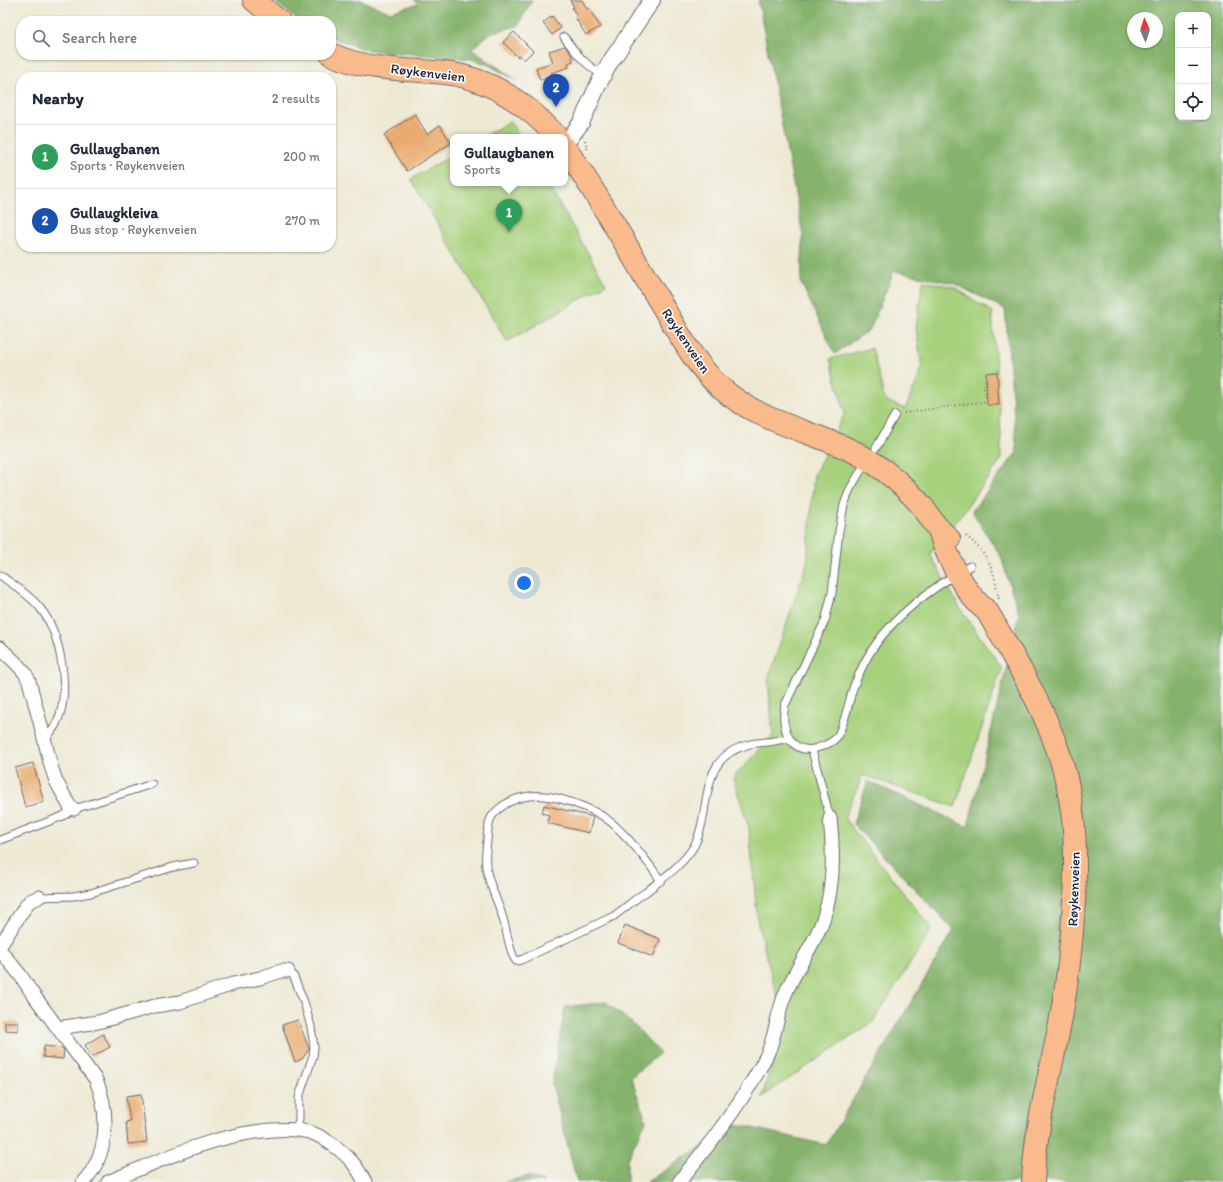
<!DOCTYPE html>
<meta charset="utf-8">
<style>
body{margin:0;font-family:Itim,sans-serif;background:#f6f6f7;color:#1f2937}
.controls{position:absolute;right:12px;top:12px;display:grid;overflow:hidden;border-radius:8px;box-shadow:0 1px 3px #0004}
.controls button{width:36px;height:36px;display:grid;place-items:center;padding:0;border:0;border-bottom:1px solid #e0e1e3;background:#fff;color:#1f2937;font:20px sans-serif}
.compass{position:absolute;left:1127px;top:12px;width:36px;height:36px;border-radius:50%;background:#fff;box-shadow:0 1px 3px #0004;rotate:357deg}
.you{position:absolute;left:524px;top:583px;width:14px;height:14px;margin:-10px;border:3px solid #fff;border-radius:50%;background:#1a73e8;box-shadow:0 0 0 6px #1a73e833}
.badge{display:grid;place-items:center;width:26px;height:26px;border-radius:50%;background:#b5179e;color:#fff;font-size:13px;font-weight:700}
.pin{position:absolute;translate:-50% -33px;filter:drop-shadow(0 1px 2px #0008)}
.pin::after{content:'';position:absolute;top:21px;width:14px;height:12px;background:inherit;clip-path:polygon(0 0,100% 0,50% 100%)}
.popup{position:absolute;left:450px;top:134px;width:118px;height:52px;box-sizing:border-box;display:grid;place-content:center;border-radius:8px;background:#fff;filter:drop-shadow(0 1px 3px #0005);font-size:13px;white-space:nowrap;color:#747a83}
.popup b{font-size:15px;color:#1f2937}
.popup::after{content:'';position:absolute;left:50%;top:100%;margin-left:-8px;border:8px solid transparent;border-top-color:#fff}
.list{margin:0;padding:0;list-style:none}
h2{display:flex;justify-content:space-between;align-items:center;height:52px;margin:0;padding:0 16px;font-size:17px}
h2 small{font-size:13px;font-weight:400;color:#747a83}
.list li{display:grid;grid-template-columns:26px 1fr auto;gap:12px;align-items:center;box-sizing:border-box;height:64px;padding:0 16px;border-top:1px solid #e0e1e3}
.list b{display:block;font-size:15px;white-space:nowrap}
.list p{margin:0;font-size:13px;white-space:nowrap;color:#747a83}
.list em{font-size:13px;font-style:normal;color:#747a83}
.icon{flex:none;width:22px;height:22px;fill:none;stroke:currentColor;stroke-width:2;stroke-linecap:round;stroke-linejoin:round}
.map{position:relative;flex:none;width:1223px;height:1182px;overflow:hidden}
.search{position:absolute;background:#fff;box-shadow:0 1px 3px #0004;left:16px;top:16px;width:320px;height:44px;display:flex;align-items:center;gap:10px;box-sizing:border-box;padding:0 14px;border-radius:16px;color:#747a83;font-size:15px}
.panel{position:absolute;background:#fff;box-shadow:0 1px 3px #0004;left:16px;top:72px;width:320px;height:180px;border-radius:16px}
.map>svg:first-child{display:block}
.green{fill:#a7d17d;stroke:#647a5c}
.forest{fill:#85b36c;stroke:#546a54;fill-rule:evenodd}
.building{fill:#eaab6e}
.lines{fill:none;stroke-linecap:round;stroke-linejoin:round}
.service-casing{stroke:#696870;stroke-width:9}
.minor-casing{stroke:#696870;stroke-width:15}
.tertiary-casing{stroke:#696870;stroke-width:18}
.trunk-casing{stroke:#696870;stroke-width:24}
.path{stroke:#696870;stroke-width:2;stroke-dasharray:1 3;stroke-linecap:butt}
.service{stroke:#fff;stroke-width:7}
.minor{stroke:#fff;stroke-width:13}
.tertiary{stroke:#fff;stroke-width:16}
.trunk{stroke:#fabb8c;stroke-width:22}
.labels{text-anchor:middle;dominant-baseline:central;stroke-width:3.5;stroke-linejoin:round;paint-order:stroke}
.street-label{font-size:14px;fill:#22223b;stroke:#f6f6f2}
</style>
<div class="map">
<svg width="1223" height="1182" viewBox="0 0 1223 1182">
<rect width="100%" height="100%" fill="#f6f6f2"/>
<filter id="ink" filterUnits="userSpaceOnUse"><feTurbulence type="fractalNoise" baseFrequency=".025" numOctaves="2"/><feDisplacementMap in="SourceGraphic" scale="8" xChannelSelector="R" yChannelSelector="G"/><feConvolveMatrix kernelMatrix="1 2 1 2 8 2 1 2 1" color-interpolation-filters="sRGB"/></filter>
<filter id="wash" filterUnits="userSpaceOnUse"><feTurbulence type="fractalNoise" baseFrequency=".012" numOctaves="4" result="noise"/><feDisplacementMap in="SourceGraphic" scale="16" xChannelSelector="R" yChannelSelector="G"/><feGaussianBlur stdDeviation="0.9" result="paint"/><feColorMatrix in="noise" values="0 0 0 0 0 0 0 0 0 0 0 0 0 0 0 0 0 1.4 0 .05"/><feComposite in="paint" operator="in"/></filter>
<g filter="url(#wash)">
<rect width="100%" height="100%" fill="#ede9d3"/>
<g class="green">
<polygon points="510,121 520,137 483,137"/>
<polygon points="453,155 453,183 547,183 606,284 507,342 411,179"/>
<polygon points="923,281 954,287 992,312 1001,434 1001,460 959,518 930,554 961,610 1002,668 955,807 863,775 844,818 932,929 873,1022 762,1097 784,1022 758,925 749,828 733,778 773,735 768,679 807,563 814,475 845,413 830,359 872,348 885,400 905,409 922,369 916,327"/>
</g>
<g class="forest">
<polygon points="273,0 361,0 389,12 418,4 414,0 532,0 518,26 492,32 471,49 516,80 487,64 471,59 366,50 331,37 331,21 299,21"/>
<path d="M758,0H1223V1182H647L735,1124L826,1145L954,930L853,824L868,781L968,827L1019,615L1001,557L972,511L1017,452L1005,309L953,283L894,271L870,329L835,354L801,283L803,235ZM1178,15H1208V117H1178ZM1133,18H1157V42H1133Z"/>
<polygon points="606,1002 635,1026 660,1053 631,1077 646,1121 627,1159 627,1182 577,1182 552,1084 565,1007"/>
<polygon points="528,1176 544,1182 505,1182"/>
</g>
<g id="blocks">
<g class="building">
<polygon points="570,0 582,0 587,9 589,8 600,27 586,35 575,17 577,16 572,8 574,7"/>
<polygon points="552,16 561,28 552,35 543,23"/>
<polygon points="514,32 533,51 524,60 520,55 518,57 503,42"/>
<polygon points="565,46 571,54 573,61 568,63 569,67 551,73 552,76 540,80 536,68 553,62 549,51"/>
<polygon points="415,114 427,134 440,125 451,143 407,171 384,135"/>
<polygon points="997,372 999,405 987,405 986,373"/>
<polygon points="33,763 44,802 25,807 15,768"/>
<polygon points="544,805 593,817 589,833 547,823 549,815 542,813"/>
<polygon points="625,925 660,939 653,957 618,943"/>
<polygon points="298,1020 309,1049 302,1059 295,1062 282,1025"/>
<polygon points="5,1022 18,1022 18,1031 5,1030"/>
<polygon points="103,1034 110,1047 92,1057 85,1045"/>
<polygon points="44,1046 62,1048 64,1050 63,1059 43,1057"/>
<polygon points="141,1094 147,1142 128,1144 126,1122 130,1121 126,1096"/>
</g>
</g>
</g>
<g filter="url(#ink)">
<use href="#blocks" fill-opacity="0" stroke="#696870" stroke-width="1"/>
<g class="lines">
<g class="service-casing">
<g id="service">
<path d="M564,37C575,52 586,66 603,75"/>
<polyline points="876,448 895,415"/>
<path d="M863,467L850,489L844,505L839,531L832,593L825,621L785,705C780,727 790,756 817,748C823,746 829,744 834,740C842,733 848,706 851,695C853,687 856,680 860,672C880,625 926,591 970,566"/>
<path d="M0,575C13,585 30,595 40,608C61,633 71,692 57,722C55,728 49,734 45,740"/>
<polyline points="812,750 830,818"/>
<polyline points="0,840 63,816 74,809 87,805 152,784"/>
<path d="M661,881C648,862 629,838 612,823C595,808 552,793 530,796C521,797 512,800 504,805C498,809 493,813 490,820C488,827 487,834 487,841C486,851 484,862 487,872C490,886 497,900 502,915C506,928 508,942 513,956L516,961L521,960L614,916C625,908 635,899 646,892C663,878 682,866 694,846C713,810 696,759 747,745C756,742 765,743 774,741C779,740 784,739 789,738"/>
<polyline points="39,897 73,896 91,893 173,867 194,863"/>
<polyline points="288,971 293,975 304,1002 311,1027 314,1047 313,1056 301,1091 299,1098 299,1118 297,1130"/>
</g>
</g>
<g class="minor-casing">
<g id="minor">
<polyline points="0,648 15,662 25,673 29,681 40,722 51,766 56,781 70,807 74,809"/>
<polyline points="0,946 27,904 30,901 39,897"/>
<path d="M0,950L21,976L32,993L96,1080C110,1113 109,1155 83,1182"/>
<polyline points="58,1028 98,1022 155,1006 180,1002 233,984 260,978 281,971 288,971"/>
<path d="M108,1182C161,1160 215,1134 273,1130C285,1129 300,1129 312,1133C325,1138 343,1151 352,1162C357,1167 361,1175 365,1182"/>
<path d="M679,1182C703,1152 727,1122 747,1090C755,1077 763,1064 769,1050C776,1031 778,1010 786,992C796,969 811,949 821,925C834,892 834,852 830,818"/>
</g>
</g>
<g class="tertiary-casing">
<polyline id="tertiary" points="565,144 581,123 598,85 609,64 652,0"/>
</g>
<g class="trunk-casing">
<g id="trunk">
<polyline points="254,0 279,21"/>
<path d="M331,54C366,71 407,69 445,73C490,78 527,104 557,137"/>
<path d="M565,148C600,197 629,251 660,302C678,332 695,365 721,388C757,420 803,429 846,448C875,461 901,482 922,506C927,513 932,521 938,528C941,532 946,535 949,539"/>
<path d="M939,529C945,554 966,596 987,611C1011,653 1037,695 1054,740C1075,794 1077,844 1074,901C1072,940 1068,979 1061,1018C1051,1072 1035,1126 1033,1182"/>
</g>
</g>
<g class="path">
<polyline points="585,140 588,151"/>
<polyline points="1223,289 1221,292 1219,332 1223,342"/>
<polyline points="904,413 987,401 984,389 986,376"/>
<path d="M966,536C981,548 991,561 995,580C997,587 997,593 999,599"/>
</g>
<use href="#service" class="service"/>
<use href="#minor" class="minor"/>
<use href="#tertiary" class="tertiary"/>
<use href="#trunk" class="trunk"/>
</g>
</g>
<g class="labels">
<g class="street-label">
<text transform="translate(428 73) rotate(7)">Røykenveien</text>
<text transform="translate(686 341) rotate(56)">Røykenveien</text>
<text transform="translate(1074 889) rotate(-88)">Røykenveien</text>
</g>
</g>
</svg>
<div class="controls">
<button>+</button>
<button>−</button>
<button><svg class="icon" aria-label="locate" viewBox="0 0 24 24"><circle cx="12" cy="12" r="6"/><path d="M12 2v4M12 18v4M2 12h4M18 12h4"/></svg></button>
</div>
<svg class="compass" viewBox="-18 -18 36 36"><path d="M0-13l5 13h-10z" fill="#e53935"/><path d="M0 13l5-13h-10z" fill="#747a83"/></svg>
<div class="you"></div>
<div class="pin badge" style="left:509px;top:232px;background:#2e9e5b">1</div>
<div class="popup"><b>Gullaugbanen</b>Sports</div>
<div class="pin badge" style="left:556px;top:107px;background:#1a4fb4">2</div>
<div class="search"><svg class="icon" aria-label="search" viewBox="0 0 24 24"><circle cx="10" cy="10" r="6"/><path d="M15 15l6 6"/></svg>Search here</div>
<section class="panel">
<h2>Nearby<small>2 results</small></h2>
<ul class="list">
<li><span class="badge" style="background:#2e9e5b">1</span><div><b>Gullaugbanen</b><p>Sports · Røykenveien</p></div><em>200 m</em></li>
<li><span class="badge" style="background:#1a4fb4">2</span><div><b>Gullaugkleiva</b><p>Bus stop · Røykenveien</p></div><em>270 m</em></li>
</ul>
</section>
</div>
